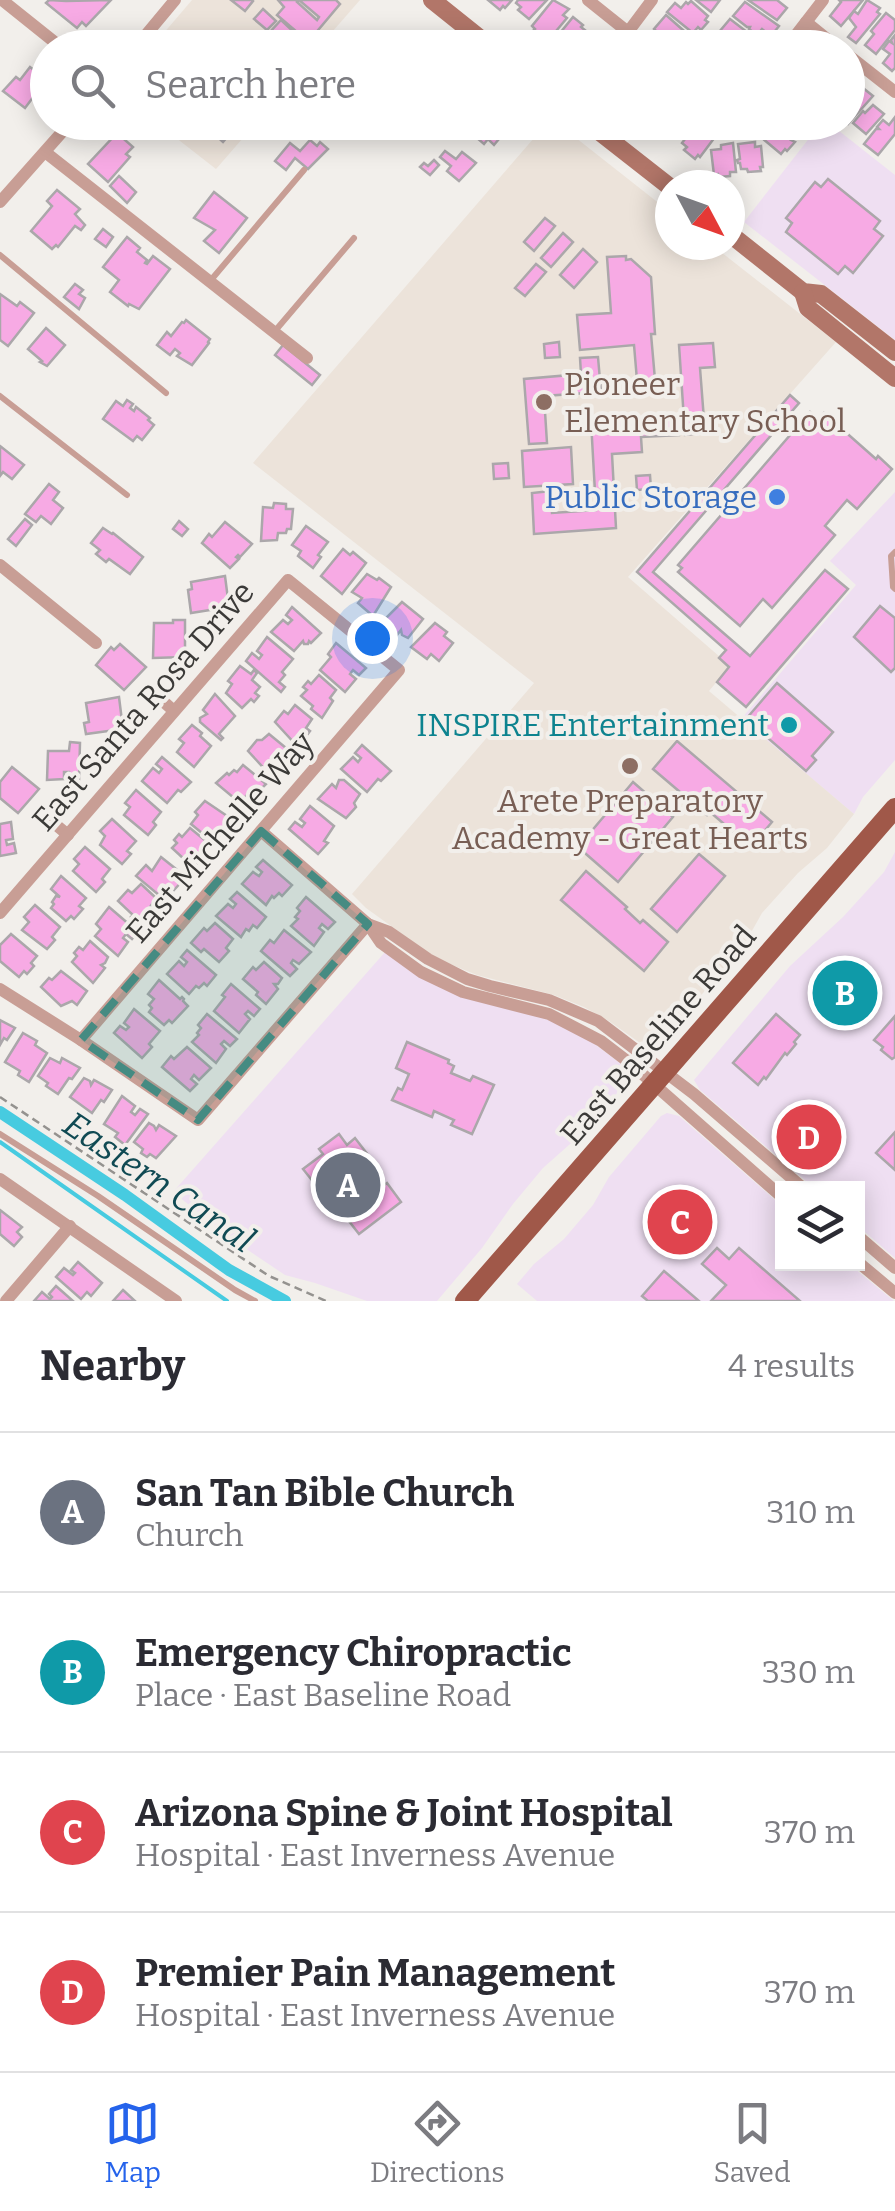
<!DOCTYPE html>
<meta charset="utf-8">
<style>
body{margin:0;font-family:Bitter,serif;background:#f2f2f3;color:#2b2b33}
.controls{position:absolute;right:30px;bottom:30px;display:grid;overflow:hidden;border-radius:0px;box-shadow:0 5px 25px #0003}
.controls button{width:90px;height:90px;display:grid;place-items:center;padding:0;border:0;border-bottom:2px solid #e1e1e2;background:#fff;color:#2b2b33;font:50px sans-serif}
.compass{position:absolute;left:655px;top:170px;width:90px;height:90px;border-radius:50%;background:#fff;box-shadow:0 5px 25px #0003;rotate:131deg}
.you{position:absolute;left:372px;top:638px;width:35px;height:35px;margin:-25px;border:8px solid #fff;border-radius:50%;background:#1a73e8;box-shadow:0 0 0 15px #1a73e833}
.badge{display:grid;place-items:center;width:65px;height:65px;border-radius:50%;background:#2563eb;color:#fff;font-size:32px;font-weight:700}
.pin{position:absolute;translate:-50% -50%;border:5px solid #fff;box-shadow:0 2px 10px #0006}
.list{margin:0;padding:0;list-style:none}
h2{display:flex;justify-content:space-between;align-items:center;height:130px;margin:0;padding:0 40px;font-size:42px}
h2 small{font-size:32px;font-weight:400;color:#7c7c81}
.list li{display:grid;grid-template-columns:65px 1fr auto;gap:30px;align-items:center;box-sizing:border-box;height:160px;padding:0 40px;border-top:2px solid #e1e1e2}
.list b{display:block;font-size:38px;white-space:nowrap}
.list p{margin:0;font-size:32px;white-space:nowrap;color:#7c7c81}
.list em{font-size:32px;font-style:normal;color:#7c7c81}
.icon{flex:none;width:55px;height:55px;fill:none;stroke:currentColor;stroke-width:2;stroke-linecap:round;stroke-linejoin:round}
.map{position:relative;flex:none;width:895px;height:1301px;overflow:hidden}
.search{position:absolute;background:#fff;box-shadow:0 5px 25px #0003;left:30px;right:30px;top:30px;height:110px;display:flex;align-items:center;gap:25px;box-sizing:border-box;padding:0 35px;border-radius:55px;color:#7c7c81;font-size:38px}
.sheet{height:770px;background:#fff}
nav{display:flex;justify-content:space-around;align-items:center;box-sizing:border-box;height:140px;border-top:2px solid #e1e1e2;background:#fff;font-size:28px;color:#7c7c81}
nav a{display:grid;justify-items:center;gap:5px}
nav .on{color:#2563eb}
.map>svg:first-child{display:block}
.commercial{fill:#efdff2}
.built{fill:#ece3da}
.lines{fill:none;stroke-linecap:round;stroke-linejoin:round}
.stream{stroke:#47cbe0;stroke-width:4}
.canal{stroke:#47cbe0;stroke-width:12}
.building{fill:#f7aae4;stroke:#aba7aa;stroke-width:2.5}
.path{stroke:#94928f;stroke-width:2.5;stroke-dasharray:8 5;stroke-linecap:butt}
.lane{stroke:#c89e95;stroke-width:6}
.street{stroke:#c89e95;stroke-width:12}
.secondary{stroke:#b27669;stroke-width:18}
.primary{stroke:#a05849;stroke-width:20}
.marked{fill:#458b82;fill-opacity:0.2;stroke:#458b82;stroke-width:8;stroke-dasharray:20 12;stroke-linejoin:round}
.education-dot{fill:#8d6e63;stroke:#f2efeb;stroke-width:4}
.shop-dot{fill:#3f7fe0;stroke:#f2efeb;stroke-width:4}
.culture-dot{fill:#0f9aa8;stroke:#f2efeb;stroke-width:4}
.labels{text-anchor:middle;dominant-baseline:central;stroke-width:8;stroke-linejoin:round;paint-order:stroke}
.education-label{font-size:32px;fill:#785e54;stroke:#f2efeb;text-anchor:start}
.shop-label{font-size:32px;fill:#366cbe;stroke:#f2efeb;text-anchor:end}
.street-label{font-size:32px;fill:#3b3a38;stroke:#f2efeb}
.culture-label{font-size:32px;fill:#0d838f;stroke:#f2efeb;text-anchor:end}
.water-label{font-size:35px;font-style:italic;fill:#104a53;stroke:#f2efeb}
</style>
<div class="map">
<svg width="895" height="1301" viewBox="0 0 895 1301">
<rect width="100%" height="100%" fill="#f2efeb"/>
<g class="commercial">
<polygon points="821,123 829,123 895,175 895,340 744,222"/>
<polygon points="895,492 895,760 863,797 854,814 741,719 856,585 830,561"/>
<polygon points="895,852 895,1258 858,1226 858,1188 814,1188 700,1090 694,1080 790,966 843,917 884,872"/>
<polygon points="386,951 409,968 578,1031 626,1068 628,1073 626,1083 578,1137 543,1168 513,1204 482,1248 437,1301 367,1301 315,1283 285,1275 230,1238 173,1192"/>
<polygon points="667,1113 679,1116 782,1206 782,1264 849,1264 894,1301 537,1301 517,1284 534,1264 564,1239 593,1205 609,1177 661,1116"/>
</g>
<g class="built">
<polygon points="192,0 360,0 319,47 151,48"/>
<polygon points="157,123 256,123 216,169"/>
<polygon points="547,123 557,123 670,212 670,245 712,245 836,342 628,577 720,657 719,659 729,667 709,691 854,814 827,848 798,873 762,913 744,945 662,1041 651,1047 643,1045 609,1021 584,1007 554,995 477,975 445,962 423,949 366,908 352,894 534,683 253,463"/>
</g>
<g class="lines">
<polyline class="stream" points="0,1142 227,1301"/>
<polyline class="canal" points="0,1112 125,1195 229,1270 285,1301"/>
</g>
<g class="building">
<polygon points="49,0 66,1 111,0 86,26 82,22 77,28 46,3"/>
<polygon points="231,0 252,0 253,1 245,11"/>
<polygon points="278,0 299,0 297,2 317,20 319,17 299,0 336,0 340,4 303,48 289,48 287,46 298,33 277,15 284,7"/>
<polygon points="488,0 512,0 505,8 503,6 500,10"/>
<polygon points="518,0 547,0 529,19 518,10 521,7 516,3"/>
<polygon points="553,0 569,9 563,15 567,18 546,43 532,32 535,29 532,26"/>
<polygon points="696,0 720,0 711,12"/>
<polygon points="748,0 777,0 787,8 777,20"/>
<polygon points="839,0 863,0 841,26 830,16 841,2"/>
<polygon points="867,0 880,8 877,12 880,14 856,43 848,37 856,27 849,18 854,11 858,14"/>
<polygon points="691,1 708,16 705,20 708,22 701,30 698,27 693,33 667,12 675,3 681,8 686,2 688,4"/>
<polygon points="745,2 779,26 771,36 762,29 757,35 749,29 750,27 747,27 733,16"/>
<polygon points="263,9 276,21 267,30 254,19"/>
<polygon points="886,13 895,20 895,30 876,54 865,45 874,34 871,31"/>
<polygon points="666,15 692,38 684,48 668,48 656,37 659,34 654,29"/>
<polygon points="573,17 583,25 581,27 586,31 580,38 583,40 578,48 557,48 552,43"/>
<polygon points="730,19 760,42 756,48 746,48 742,44 738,48 719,32"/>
<polygon points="281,20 296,34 286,46 270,32"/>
<polygon points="595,33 607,46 584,48"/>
<polygon points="391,34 404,44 402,48 381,48"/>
<polygon points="895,35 895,68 892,71 883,63 890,54 883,49 889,41 892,43 891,40"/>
<polygon points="721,38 732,48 709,48 716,39 719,41"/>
<polygon points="30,67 43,77 34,89 37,92 25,108 3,91 16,77 20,80"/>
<polygon points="863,88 873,96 848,124 846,122 848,122 848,95 854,98"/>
<polygon points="873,105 884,114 866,134 853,123 863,111 865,113"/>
<polygon points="895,117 895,134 878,155 864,144 876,129 879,129 877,127 883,120 889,125"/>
<polygon points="201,122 240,122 223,142"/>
<polygon points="451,122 502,122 508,128 494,145 488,139 484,144 462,125 458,129"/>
<polygon points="663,122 692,122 679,138 675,135 672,138 663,131 666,127"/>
<polygon points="769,122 779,122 795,135 791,140 795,142 787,151 785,149 781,154 762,138 769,130 765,127"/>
<polygon points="697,123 715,137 700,157 698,155 695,159 684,150 687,147 682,143"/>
<polygon points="117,133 133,147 126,154 130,157 108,182 88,164"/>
<polygon points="310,140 317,146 320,142 328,149 308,169 295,158 286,170 275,161 290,143 300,151"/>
<polygon points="755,142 755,147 761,146 763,167 760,167 761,171 748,172 747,169 741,169 740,163 738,163 737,160 740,159 738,144"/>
<polygon points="733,143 736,172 730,172 730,176 719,177 718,174 714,175 711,150 721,149 721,145"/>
<polygon points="445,151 456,159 462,152 476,163 459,181 447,171 451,166 440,157"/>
<polygon points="434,160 439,165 430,175 420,167 424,163 428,166"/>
<polygon points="119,176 136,192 127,203 110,186"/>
<polygon points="828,179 880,221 874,229 883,236 853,273 845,266 838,274 786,232 792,223 786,218 815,182 821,187"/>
<polygon points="57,190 80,209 75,214 85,225 81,230 75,226 58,247 56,245 52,249 31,231 52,206 47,201"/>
<polygon points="214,192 247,218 219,253 204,241 215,230 194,218"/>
<polygon points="545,218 555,226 534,251 524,242"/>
<polygon points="103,229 113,237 106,247 95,239"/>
<polygon points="563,233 573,242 551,267 541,258"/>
<polygon points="127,237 140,248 137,252 147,260 145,263 147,264 153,256 170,269 139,309 129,304 128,306 110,292 119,280 103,267"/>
<polygon points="583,249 597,262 574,288 560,275"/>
<polygon points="626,256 626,260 631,259 651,277 655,334 651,334 656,391 638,392 634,345 580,350 577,315 611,313 607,257"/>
<polygon points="536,264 546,272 525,296 515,288"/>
<polygon points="75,284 83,290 79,294 85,298 79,309 64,297"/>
<polygon points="0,294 17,306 20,302 34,313 8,346 0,340"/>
<polygon points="186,320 210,339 208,342 209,343 192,365 177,356 180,353 175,349 170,355 157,345 167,332 171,336 182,322 184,323"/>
<polygon points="46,328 65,345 47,366 40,362 42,361 28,349"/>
<polygon points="559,342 560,357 545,358 544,344"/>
<polygon points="713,343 715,367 700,368 705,433 685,435 679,345"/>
<polygon points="283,345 320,375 312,385 275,355"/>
<polygon points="598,357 601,392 544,396 547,443 529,444 524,379 581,374 580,358"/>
<polygon points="790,395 799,403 653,572 750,656 825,570 848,589 746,707 717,682 729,667 719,658 726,650 637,572"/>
<polygon points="127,400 133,404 130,408 134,411 136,407 150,418 148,420 154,425 142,440 137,436 133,441 103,419 116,401 123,406"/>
<polygon points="810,412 819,419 824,413 876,459 878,456 892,469 857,509 847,500 825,526 835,535 772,608 763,599 740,626 678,572 682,568 678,565"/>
<polygon points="678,416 679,435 641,437 642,452 612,454 616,528 534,534 532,493 551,491 552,513 596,510 591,421"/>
<polygon points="0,446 24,465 12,479 3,472 0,476"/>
<polygon points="571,447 573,484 524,487 522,451"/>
<polygon points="508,463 509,478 494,479 493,464"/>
<polygon points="650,475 651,489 637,490 636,476"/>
<polygon points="49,484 59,492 53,500 63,508 51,524 41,516 36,522 25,514"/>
<polygon points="274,503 286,504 286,509 293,509 291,529 287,529 286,533 278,533 277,540 261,541 263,507 273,508"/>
<polygon points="25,519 32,525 16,546 8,539"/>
<polygon points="179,521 188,529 182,536 173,529"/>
<polygon points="225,522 252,544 240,557 238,555 236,557 239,559 230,568 202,543 209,534 212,537"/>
<polygon points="306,526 328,542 318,555 321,557 313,568 298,556 301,551 292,545"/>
<polygon points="103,528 112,534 113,533 143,557 130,574 109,559 106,562 96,554 100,550 91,543"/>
<polygon points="343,549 350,555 353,552 366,563 342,594 321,576"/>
<polygon points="367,574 377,580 379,578 391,587 373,616 358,603 362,598 352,592"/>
<polygon points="225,576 229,607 191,613 188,590 192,589 191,582"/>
<polygon points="402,602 423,619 408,638 402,635 401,630 397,635 381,623"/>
<polygon points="880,606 895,618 895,668 891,672 854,637"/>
<polygon points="292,607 321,633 311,643 309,641 308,644 304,644 303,641 294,651 271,632 283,620 288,624 292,620 286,615"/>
<polygon points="173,620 185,620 185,657 153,658 154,623 173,623"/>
<polygon points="435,623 447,632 444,636 453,643 439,661 431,654 427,659 411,647"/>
<polygon points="267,637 293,659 282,672 285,675 279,682 285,687 281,692 246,661 252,653 259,659 262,655 257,651"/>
<polygon points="336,643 366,668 359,675 353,670 350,674 356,679 345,692 320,670 331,657 328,654"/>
<polygon points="120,644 146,667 124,690 96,665 111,647 114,650"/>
<polygon points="240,666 251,674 254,670 257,673 252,680 260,687 255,693 259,696 254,702 251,699 242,708 226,693 232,684 228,681"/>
<polygon points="319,675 336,690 330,698 333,701 322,718 311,709 313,706 301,696 307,690 303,687 308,681 311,684"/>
<polygon points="777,683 833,732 812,756 816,760 806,771 746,719"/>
<polygon points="215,694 235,716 219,734 223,738 221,740 200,722 200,718 207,714 203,710"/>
<polygon points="119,697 123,729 86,734 84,723 89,722 86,703"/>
<polygon points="295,705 312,719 306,728 310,731 298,747 275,722 284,711 288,714"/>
<polygon points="192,725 202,733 200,736 211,746 194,767 177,752 184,743 179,739"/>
<polygon points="269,734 286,748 279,757 283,761 271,776 248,751 257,740 262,740"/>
<polygon points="677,741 772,822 751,847 710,812 707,815 653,769"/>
<polygon points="70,742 80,743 79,781 69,780 69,772 64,772 64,779 47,780 48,751 69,751"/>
<polygon points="362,745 391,771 381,781 378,779 367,792 341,769 353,757 358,762 361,758 355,753"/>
<polygon points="162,757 191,782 181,792 178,790 167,803 142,781 153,768 159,773 162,769 156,764"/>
<polygon points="243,765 266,784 254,796 249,792 246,796 252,801 246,808 216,783 227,773 229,775 234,770 237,772"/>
<polygon points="12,767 39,789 18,813 0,798 0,782"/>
<polygon points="339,780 344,780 360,794 354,803 356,807 346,818 318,799 332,784 336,788"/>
<polygon points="633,782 673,817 618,882 578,847"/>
<polygon points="136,790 161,812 153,822 156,825 148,835 124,815 130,807 125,803"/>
<polygon points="205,801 233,820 220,835 215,831 213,838 208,838 191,824 198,815 195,812"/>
<polygon points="310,806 334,826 324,841 328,843 318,854 289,829 295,822 302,827 305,823 300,819"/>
<polygon points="112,819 136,841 127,851 131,854 122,864 100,845 105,836 100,831"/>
<polygon points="11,822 13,839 6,840 7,845 14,843 16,853 0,856 0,824"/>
<polygon points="190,828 207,842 201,851 204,855 192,870 182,862 184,859 172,848 177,843 174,840 179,834 182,837"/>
<polygon points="85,847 110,869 102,879 105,882 96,892 73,871 79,864 74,859"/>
<polygon points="699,854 725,876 677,932 651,909"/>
<polygon points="161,857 186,877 174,890 169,885 166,889 172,894 166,901 136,876 146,865 152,871"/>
<polygon points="263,860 292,885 282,896 279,893 274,898 272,896 266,905 242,884 253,872 259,876 262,872 256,867"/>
<polygon points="586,871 627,907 625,909 640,923 643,920 668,942 644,971 561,900"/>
<polygon points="61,876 86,898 79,906 83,909 74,919 71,916 66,921 51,908 54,904 52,902 56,896 60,897 51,889"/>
<polygon points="141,884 156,898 150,907 154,911 142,926 131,917 133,915 118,901 128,890 132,893"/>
<polygon points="237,892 266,917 257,928 253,925 249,931 246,929 241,937 216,916 228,904 233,908 236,904 230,899"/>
<polygon points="306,897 335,922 328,929 322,924 319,928 324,932 314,946 291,926 298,919 295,917 300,911 297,908"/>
<polygon points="35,905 60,927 52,937 55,940 47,949 22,930 29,922 24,917"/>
<polygon points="109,907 138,932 132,939 126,934 123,938 128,942 118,956 95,936 101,929 96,924"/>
<polygon points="215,923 233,939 226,948 229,951 219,962 204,949 201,952 191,943 204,928 207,931"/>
<polygon points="284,930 311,952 299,964 293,960 291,963 297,969 290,976 261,951 270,940 274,943"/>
<polygon points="11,934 37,956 31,963 34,966 27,974 24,971 19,977 0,961 0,945"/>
<polygon points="90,941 108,957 105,963 101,965 105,968 93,983 72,962 77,956 74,953 79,947 83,950"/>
<polygon points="187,950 216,975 207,986 204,983 199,988 196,986 189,994 167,974 179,961 184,966 187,962 181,957"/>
<polygon points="264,962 282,978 278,984 274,984 278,989 266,1004 256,995 258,992 243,979 253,967 256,970"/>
<polygon points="838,964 876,997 854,1021 846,1014 844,1017 823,998 824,996 816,989"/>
<polygon points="61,971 87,991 77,1005 72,1001 61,1006 41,987 49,978 52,980"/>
<polygon points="159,980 180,999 182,997 184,999 183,1001 188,1006 172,1023 169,1020 164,1025 149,1012 152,1008 149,1005 154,999 148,994"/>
<polygon points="231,984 260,1009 254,1016 248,1011 245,1014 250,1019 239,1033 214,1011 225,997 222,995"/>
<polygon points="134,1009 160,1031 149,1044 152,1047 142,1058 114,1033 120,1026 126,1030 129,1027 124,1023"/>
<polygon points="207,1014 237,1039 230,1046 224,1041 221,1044 226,1049 216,1063 192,1042 199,1035 197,1033 201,1028 198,1025"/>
<polygon points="776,1014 800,1035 794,1042 796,1044 787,1055 785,1053 766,1079 764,1077 758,1085 733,1063"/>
<polygon points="895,1016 895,1057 892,1059 881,1050 883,1047 874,1040"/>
<polygon points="0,1020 15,1028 7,1040 4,1038 0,1045"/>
<polygon points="23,1033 37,1041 35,1045 47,1053 29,1082 18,1075 20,1071 5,1062"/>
<polygon points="407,1042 449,1060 448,1063 454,1066 451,1073 470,1081 473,1076 494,1085 472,1134 451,1125 454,1120 434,1111 432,1117 392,1100 398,1088 402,1090 409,1074 396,1068"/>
<polygon points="187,1047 211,1068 199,1080 194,1075 191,1079 197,1084 190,1091 162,1067 171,1056 174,1059"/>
<polygon points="50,1058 60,1063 62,1058 80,1068 72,1079 69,1078 58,1094 46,1086 48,1083 38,1076"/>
<polygon points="84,1078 90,1081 91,1085 94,1080 112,1090 104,1102 101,1100 92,1113 70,1097"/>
<polygon points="122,1096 135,1106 131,1112 135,1115 140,1109 148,1114 125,1145 115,1137 118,1133 104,1124"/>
<polygon points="808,1114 827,1127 825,1129 833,1136 811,1161 786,1139"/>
<polygon points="149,1123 154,1126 156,1130 159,1125 176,1136 156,1158 150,1154 147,1157 141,1153 143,1149 134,1142"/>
<polygon points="895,1132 895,1170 876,1153"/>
<polygon points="339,1134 347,1145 355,1138 382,1173 376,1177 383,1186 387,1183 401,1202 359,1234 345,1216 349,1213 342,1203 336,1208 332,1202 330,1203 303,1169 323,1154 319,1149"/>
<polygon points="0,1210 22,1227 17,1232 22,1237 14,1246 0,1234"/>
<polygon points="717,1248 729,1259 739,1248 800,1301 711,1301 726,1285 702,1264"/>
<polygon points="78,1262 102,1283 91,1296 87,1292 81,1299 56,1277 64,1268 73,1275 75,1273 71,1270"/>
<polygon points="664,1271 699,1301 648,1301 642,1296"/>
<polygon points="56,1286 73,1301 34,1301 42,1292 50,1299 52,1297 49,1294"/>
<polygon points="123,1290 135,1301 113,1301"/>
</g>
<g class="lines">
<polyline class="path" points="0,1097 269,1276 326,1301"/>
<g class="lane">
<polyline points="0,255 166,393"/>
<polyline points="211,280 304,170"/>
<polyline points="275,331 354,238"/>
<polyline points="0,396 127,495"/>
<polyline points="895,552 891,556 893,587 895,589"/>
<polyline points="0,1134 98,1196 235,1290 255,1301"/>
</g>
<g class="street">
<polyline points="2,0 62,48"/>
<polyline points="588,0 648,48"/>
<polyline points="806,22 838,48"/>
<polyline points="628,32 652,0"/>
<polyline points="135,48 175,0"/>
<polyline points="786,48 823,0"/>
<polyline points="848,55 895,92"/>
<polyline points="45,152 307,358"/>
<polyline points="0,202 71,122"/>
<polyline points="0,565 96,643"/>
<polyline points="157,696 174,711"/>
<polyline points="49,819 68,835"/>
<polyline points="261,831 368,924 381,943 421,972 463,992 549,1014 601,1041 631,1064 782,1197"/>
<polyline points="0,913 288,580 399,670 81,1040"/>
<polyline points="370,925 389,932 428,959 467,979 490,986 549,1000 598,1021 694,1094 803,1188"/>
<polyline points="0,989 81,1040 198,1120 368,924"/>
<polyline points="0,1179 176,1301"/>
<polyline points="858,1236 895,1268"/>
<polyline points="858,1262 895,1293"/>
<polyline points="6,1301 70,1226"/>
</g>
<g class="secondary">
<polyline points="432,0 492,48"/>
<polyline points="587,122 670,187"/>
<polyline points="730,234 803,292 821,294 895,352"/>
<polyline points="803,292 808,308 895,378"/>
</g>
<polyline class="primary" points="465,1301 895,808"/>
</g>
<path class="marked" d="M261,831L368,924L198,1120L81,1040Z"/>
<g class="education-dot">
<circle cx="544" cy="402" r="10"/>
<circle cx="630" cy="766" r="10"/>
</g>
<circle class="shop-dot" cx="777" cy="497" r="10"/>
<circle class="culture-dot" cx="789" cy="725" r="10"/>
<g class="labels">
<g class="education-label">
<text x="564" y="384">Pioneer<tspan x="564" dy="37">Elementary School</tspan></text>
<text x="630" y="801" text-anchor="middle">Arete Preparatory<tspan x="630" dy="37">Academy - Great Hearts</tspan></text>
</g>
<g class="shop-label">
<text x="757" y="497">Public Storage</text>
</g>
<g class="street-label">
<text transform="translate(143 706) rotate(-49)">East Santa Rosa Drive</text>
<text transform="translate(220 837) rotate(-49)">East Michelle Way</text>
<text transform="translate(658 1035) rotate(-49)">East Baseline Road</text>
</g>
<g class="culture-label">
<text x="769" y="725">INSPIRE Entertainment</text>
</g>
<g class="water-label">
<text transform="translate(159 1182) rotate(34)">Eastern Canal</text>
</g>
</g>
</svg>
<div class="controls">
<button><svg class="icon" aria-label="layers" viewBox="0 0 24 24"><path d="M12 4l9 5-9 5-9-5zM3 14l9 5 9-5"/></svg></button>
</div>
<svg class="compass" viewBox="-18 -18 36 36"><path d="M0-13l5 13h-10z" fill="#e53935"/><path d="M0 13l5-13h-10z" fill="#7c7c81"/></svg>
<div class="you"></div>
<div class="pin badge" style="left:348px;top:1185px;background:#6b7280">A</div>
<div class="pin badge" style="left:845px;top:993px;background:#0f9aa8">B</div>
<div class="pin badge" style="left:680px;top:1222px;background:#e0444e">C</div>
<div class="pin badge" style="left:809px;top:1137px;background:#e0444e">D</div>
<div class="search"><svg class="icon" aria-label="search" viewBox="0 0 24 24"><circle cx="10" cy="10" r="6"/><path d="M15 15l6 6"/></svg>Search here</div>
</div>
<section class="sheet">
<h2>Nearby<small>4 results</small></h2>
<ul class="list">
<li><span class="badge" style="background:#6b7280">A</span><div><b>San Tan Bible Church</b><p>Church</p></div><em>310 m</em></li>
<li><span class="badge" style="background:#0f9aa8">B</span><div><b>Emergency Chiropractic</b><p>Place · East Baseline Road</p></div><em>330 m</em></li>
<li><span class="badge" style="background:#e0444e">C</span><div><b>Arizona Spine &amp; Joint Hospital</b><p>Hospital · East Inverness Avenue</p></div><em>370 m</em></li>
<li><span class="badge" style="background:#e0444e">D</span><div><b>Premier Pain Management</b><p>Hospital · East Inverness Avenue</p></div><em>370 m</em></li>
</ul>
</section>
<nav>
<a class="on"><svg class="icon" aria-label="map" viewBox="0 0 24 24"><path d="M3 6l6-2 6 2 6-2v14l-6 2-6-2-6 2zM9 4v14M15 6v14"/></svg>Map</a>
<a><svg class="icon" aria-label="directions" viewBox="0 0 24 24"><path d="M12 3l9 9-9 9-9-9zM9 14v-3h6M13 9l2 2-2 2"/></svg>Directions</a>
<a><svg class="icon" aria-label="saved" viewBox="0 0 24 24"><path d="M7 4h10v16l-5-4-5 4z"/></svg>Saved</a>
</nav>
